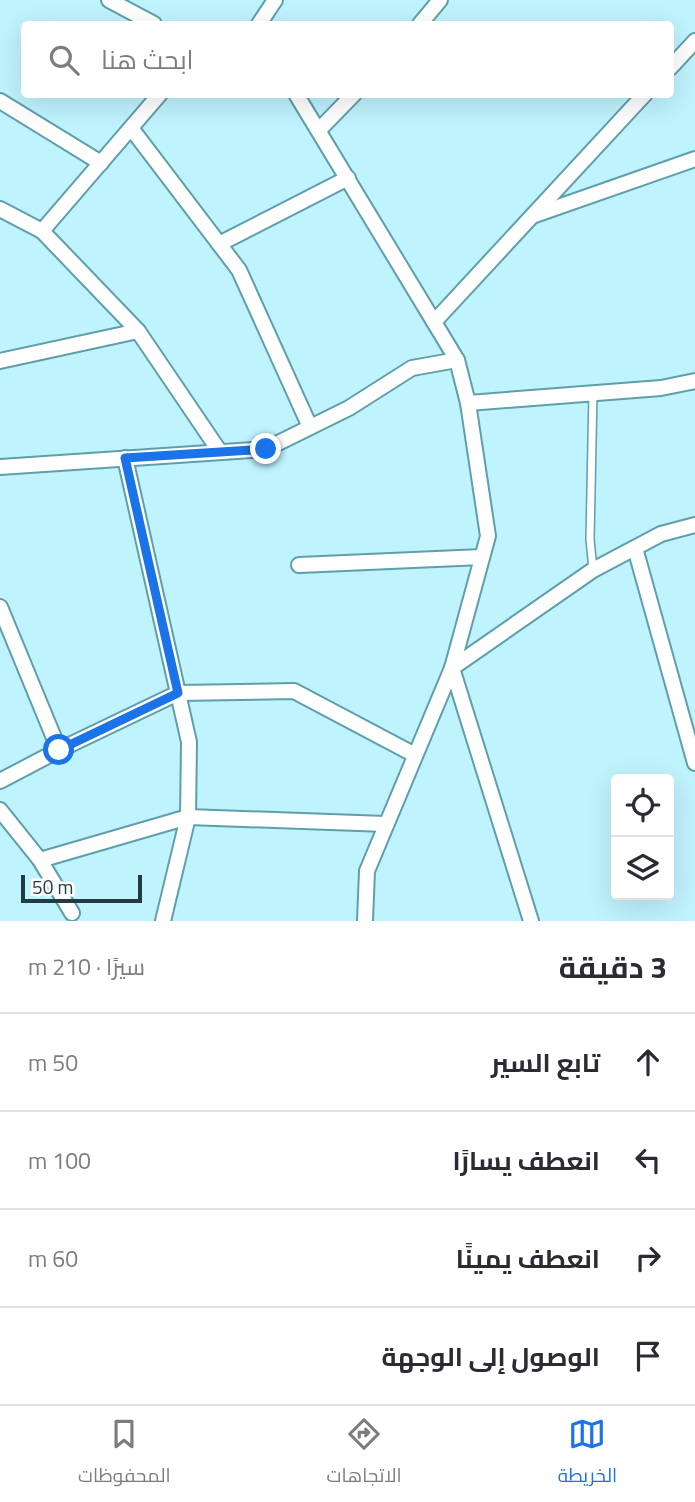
<!DOCTYPE html>
<html lang="ar">
<meta charset="utf-8">
<style>
body{margin:0;font-family:"Titillium Web",Cairo,sans-serif;background:#f7f7f7;color:#2b2b33;direction:rtl}
.controls{position:absolute;right:21px;bottom:21px;display:grid;overflow:hidden;border-radius:7px;box-shadow:0 7px 28px #0002}
.controls button{width:63px;height:63px;display:grid;place-items:center;padding:0;border:0;border-bottom:2px solid #e1e1e2;background:#fff;color:#2b2b33;font:35px sans-serif}
.scale{position:absolute;left:21px;bottom:18px;width:121px;box-sizing:border-box;padding-left:7px;border:4px solid #203b41;border-top:0;font-size:19px;line-height:24px;white-space:nowrap;color:#203b41;-webkit-text-stroke:5px #fff;paint-order:stroke}
.stop{position:absolute;width:21px;height:21px;margin:-16px;border:5px solid #1a73e8;border-radius:50%;background:#fff}
.stop.end{background:#1a73e8;border-color:#fff;box-shadow:0 2px 7px #0008}
.list{margin:0;padding:0;list-style:none}
h2{display:flex;justify-content:space-between;align-items:center;height:91px;margin:0;padding:0 28px;font-size:30px}
h2 small{font-size:23px;font-weight:400;color:#7c7c81}
.list li{display:grid;grid-template-columns:46px 1fr auto;gap:21px;align-items:center;box-sizing:border-box;height:98px;padding:0 28px;border-top:2px solid #e1e1e2}
.list b{display:block;font-size:26px;white-space:nowrap}
.list em{font-size:23px;font-style:normal;color:#7c7c81}
.icon{flex:none;width:38px;height:38px;fill:none;stroke:currentColor;stroke-width:2;stroke-linecap:round;stroke-linejoin:round}
.map{position:relative;flex:none;width:695px;height:921px;overflow:hidden;direction:ltr}
.search{position:absolute;background:#fff;box-shadow:0 7px 28px #0002;left:21px;right:21px;top:21px;height:77px;display:flex;align-items:center;gap:18px;box-sizing:border-box;padding:0 24px;border-radius:7px;color:#7c7c81;font-size:26px}
.sheet{height:483px;background:#fff}
nav{display:flex;justify-content:space-around;align-items:center;box-sizing:border-box;height:98px;border-top:2px solid #e1e1e2;background:#fff;font-size:19px;color:#7c7c81}
nav a{display:grid;justify-items:center;gap:4px}
nav .on{color:#1a73e8}
.map>svg:first-child{display:block}
.lines{fill:none;stroke-linecap:round;stroke-linejoin:round}
.service-casing{stroke:#5f9fab;stroke-width:10}
.minor-casing{stroke:#5f9fab;stroke-width:18}
.service{stroke:#fff;stroke-width:7}
.minor{stroke:#fff;stroke-width:14}
.route{stroke:#1a73e8;stroke-width:9}
</style>
<div class="map">
<svg width="695" height="921" viewBox="0 0 695 921">
<rect width="100%" height="100%" fill="#bff3fe"/>
<g class="lines">
<g class="service-casing">
<polyline id="service" points="593,570 590,539 593,393"/>
</g>
<g class="minor-casing">
<g id="minor">
<polyline points="109,0 154,24"/>
<polyline points="259,24 275,0"/>
<polyline points="420,24 440,0"/>
<polyline points="670,68 695,41"/>
<polyline points="296,94 457,360"/>
<polyline points="0,101 101,163"/>
<polyline points="131,128 239,270 310,427"/>
<polyline points="319,130 354,94"/>
<polyline points="0,209 42,231 138,331 220,452"/>
<polyline points="535,215 695,159"/>
<polyline points="42,231 160,94"/>
<polyline points="219,244 348,178"/>
<polyline points="434,322 645,94"/>
<polyline points="0,361 138,331"/>
<polyline points="468,403 661,388 695,381"/>
<polyline points="125,458 189,742 188,817 163,921"/>
<polyline points="0,467 266,449 349,408 412,368 457,360 468,403 488,536 452,668 367,871 365,921"/>
<polyline points="635,548 695,763"/>
<polyline points="299,565 482,557"/>
<polyline points="0,607 59,750"/>
<polyline points="0,781 59,750 178,693 294,691 415,755"/>
<polyline points="0,810 40,860 72,913"/>
<polyline points="40,860 188,817 386,824"/>
<polyline points="531,921 452,668 593,570 661,534 695,525"/>
</g>
</g>
<use href="#service" class="service"/>
<use href="#minor" class="minor"/>
</g>
<g class="lines">
<polyline class="route" points="59,750 178,693 125,458 266,449"/>
</g>
</svg>
<div class="controls">
<button><svg class="icon" aria-label="locate" viewBox="0 0 24 24"><circle cx="12" cy="12" r="6"/><path d="M12 2v4M12 18v4M2 12h4M18 12h4"/></svg></button>
<button><svg class="icon" aria-label="layers" viewBox="0 0 24 24"><path d="M12 4l9 5-9 5-9-5zM3 14l9 5 9-5"/></svg></button>
</div>
<div class="scale">50 m</div>
<div class="stop" style="left:59px;top:750px"></div>
<div class="stop end" style="left:266px;top:449px"></div>
<div class="search"><svg class="icon" aria-label="search" viewBox="0 0 24 24"><circle cx="10" cy="10" r="6"/><path d="M15 15l6 6"/></svg>ابحث هنا</div>
</div>
<section class="sheet">
<h2>3 دقيقة<small>سيرًا · 210 m</small></h2>
<ul class="list">
<li><svg class="icon" aria-label="ahead" viewBox="0 0 24 24"><path d="M12 20V5M6 11l6-6 6 6"/></svg><div><b>تابع السير</b></div><em>50 m</em></li>
<li><svg class="icon" aria-label="left" viewBox="0 0 24 24"><path d="M17 20v-9H6M10 6l-5 5 5 5"/></svg><div><b>انعطف يسارًا</b></div><em>100 m</em></li>
<li><svg class="icon" aria-label="right" viewBox="0 0 24 24"><path d="M7 20v-9h11M14 6l5 5-5 5"/></svg><div><b>انعطف يمينًا</b></div><em>60 m</em></li>
<li><svg class="icon" aria-label="arrive" viewBox="0 0 24 24"><path d="M6 21V4h12l-3 4 3 4H6"/></svg><div><b>الوصول إلى الوجهة</b></div></li>
</ul>
</section>
<nav>
<a class="on"><svg class="icon" aria-label="map" viewBox="0 0 24 24"><path d="M3 6l6-2 6 2 6-2v14l-6 2-6-2-6 2zM9 4v14M15 6v14"/></svg>الخريطة</a>
<a><svg class="icon" aria-label="directions" viewBox="0 0 24 24"><path d="M12 3l9 9-9 9-9-9zM9 14v-3h6M13 9l2 2-2 2"/></svg>الاتجاهات</a>
<a><svg class="icon" aria-label="saved" viewBox="0 0 24 24"><path d="M7 4h10v16l-5-4-5 4z"/></svg>المحفوظات</a>
</nav>
